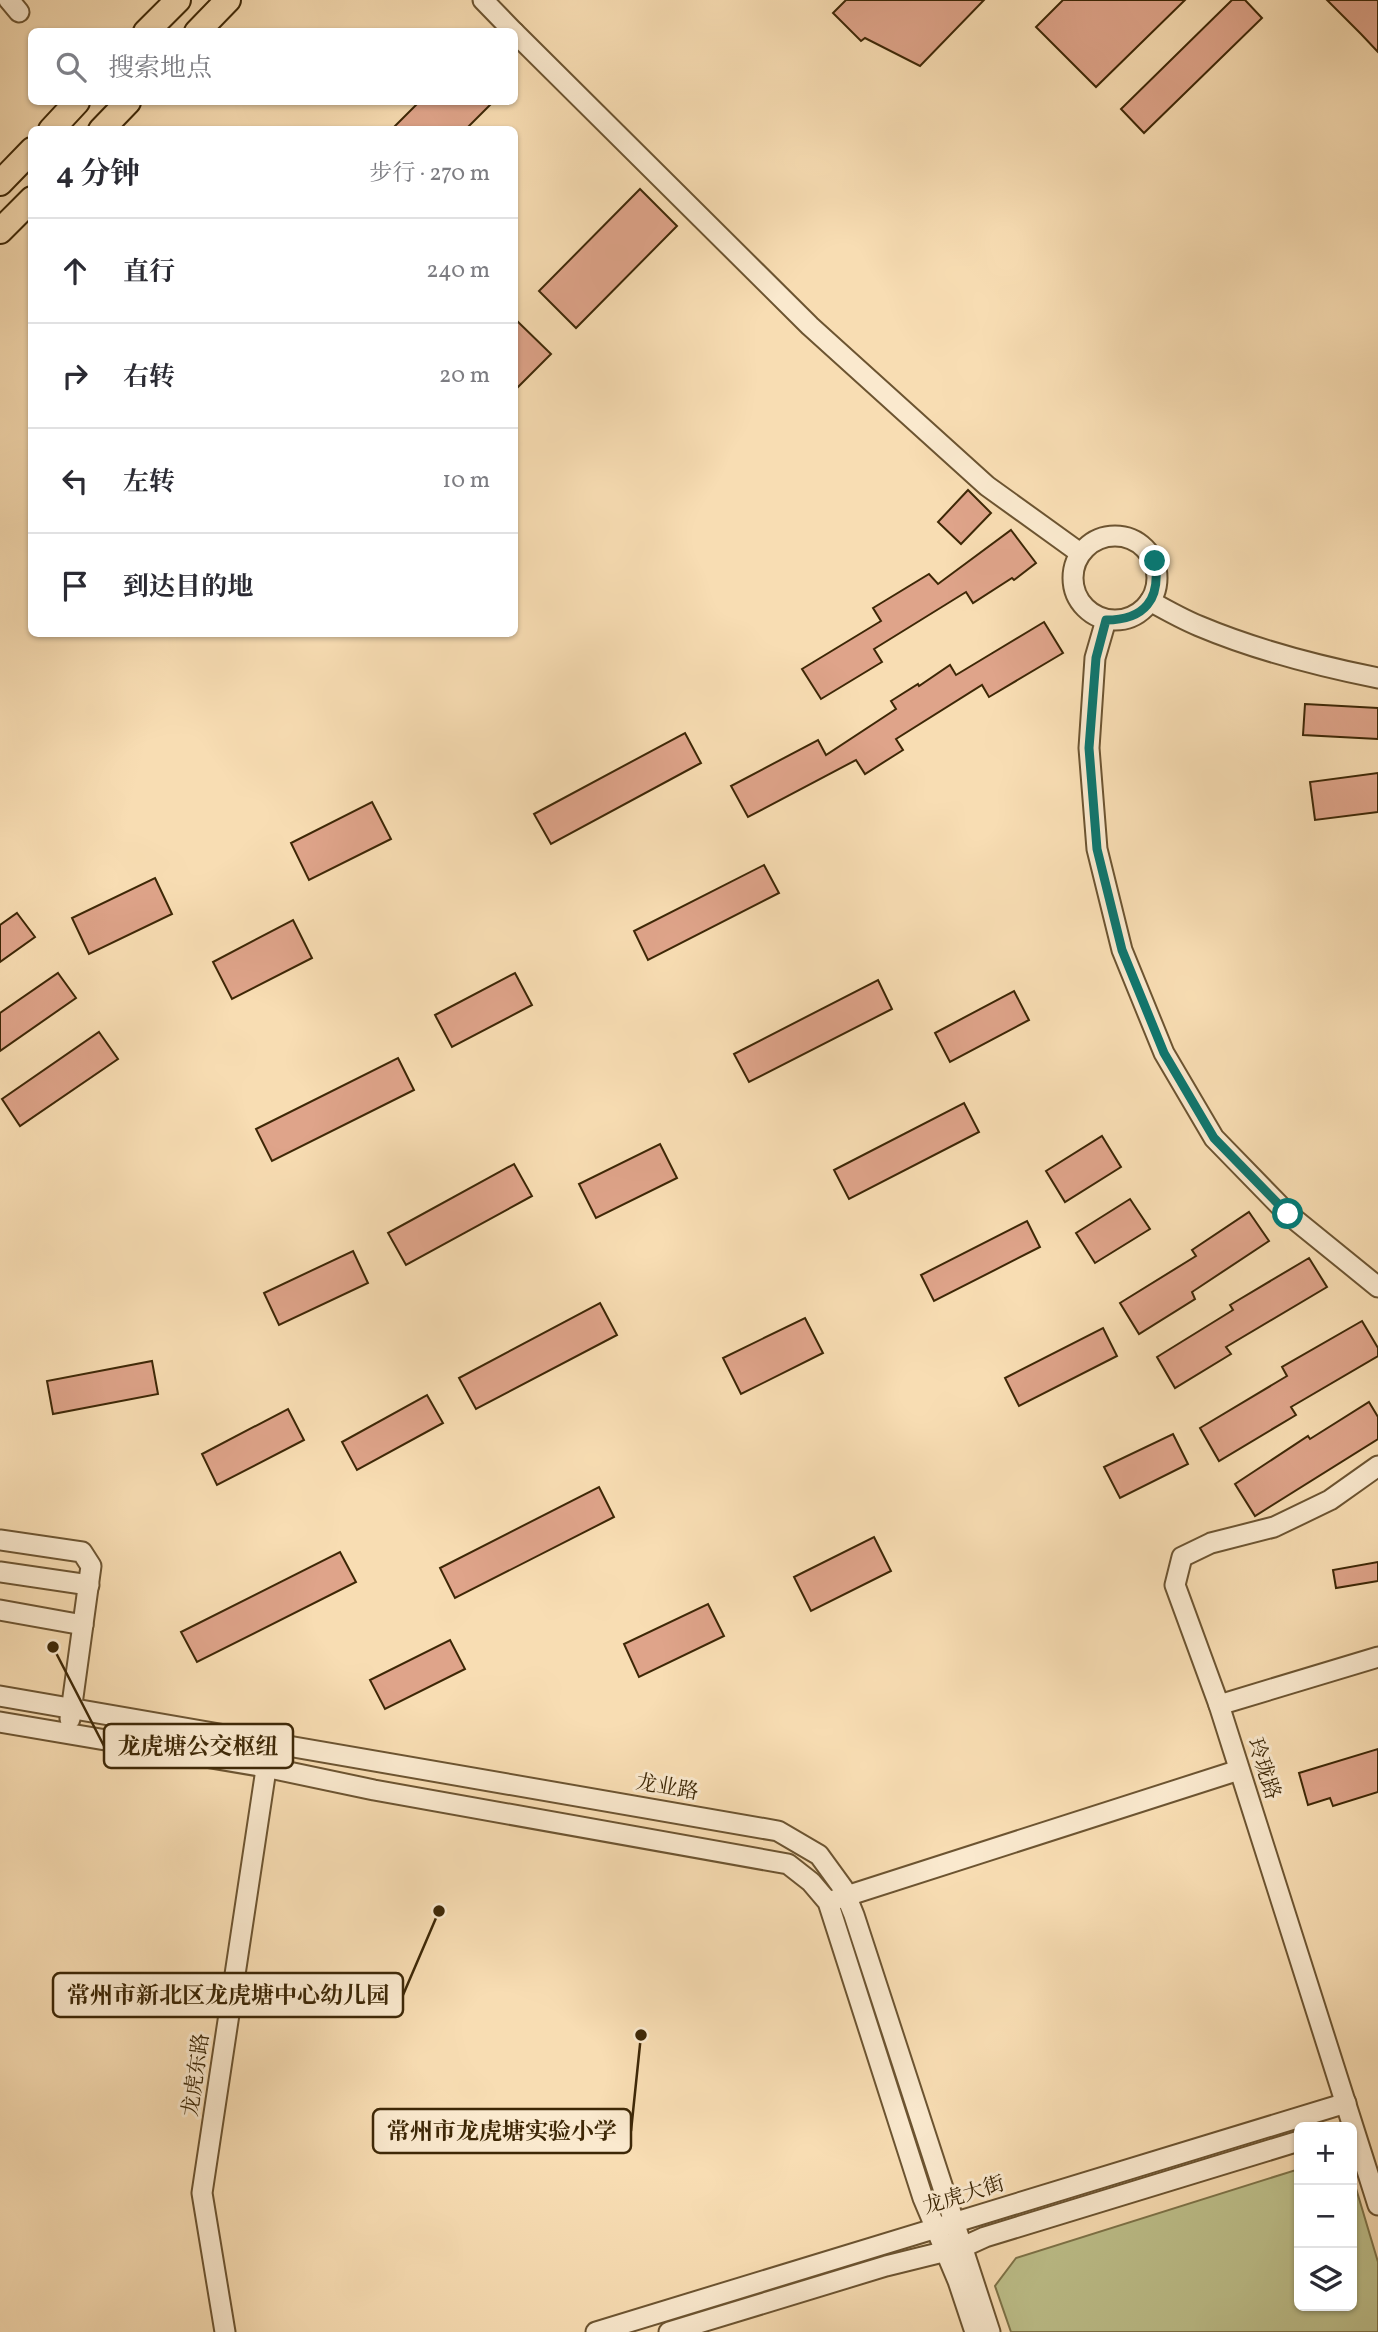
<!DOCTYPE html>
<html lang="zh">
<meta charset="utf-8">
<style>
body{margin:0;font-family:Vollkorn,"Noto Serif SC",serif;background:#f2f2f3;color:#2b2b33}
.controls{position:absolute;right:21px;bottom:21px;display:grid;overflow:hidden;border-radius:10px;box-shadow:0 2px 5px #0004}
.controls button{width:63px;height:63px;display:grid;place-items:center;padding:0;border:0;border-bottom:2px solid #e1e1e2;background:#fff;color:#2b2b33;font:35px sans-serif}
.stop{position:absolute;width:21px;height:21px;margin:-16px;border:5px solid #0f766e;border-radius:50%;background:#fff}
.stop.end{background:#0f766e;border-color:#fff;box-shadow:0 2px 7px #0008}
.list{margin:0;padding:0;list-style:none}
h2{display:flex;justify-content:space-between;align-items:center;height:91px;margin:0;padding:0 28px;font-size:30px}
h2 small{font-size:23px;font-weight:400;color:#7c7c81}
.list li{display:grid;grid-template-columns:46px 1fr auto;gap:21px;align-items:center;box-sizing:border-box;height:105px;padding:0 28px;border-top:2px solid #e1e1e2}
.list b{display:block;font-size:26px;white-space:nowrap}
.list em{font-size:23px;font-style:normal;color:#7c7c81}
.icon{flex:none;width:38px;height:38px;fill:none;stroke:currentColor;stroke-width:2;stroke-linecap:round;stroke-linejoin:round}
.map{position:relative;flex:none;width:1378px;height:2332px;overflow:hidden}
.search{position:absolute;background:#fff;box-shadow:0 2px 5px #0004;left:28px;top:28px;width:490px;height:77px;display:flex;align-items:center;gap:18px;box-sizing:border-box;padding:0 24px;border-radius:10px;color:#7c7c81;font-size:26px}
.panel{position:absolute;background:#fff;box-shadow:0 2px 5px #0004;left:28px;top:126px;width:490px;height:511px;border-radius:10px}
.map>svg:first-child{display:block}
.green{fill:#bec18c;stroke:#7e7449;stroke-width:2}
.building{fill:#dfa48a;stroke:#3d2706;stroke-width:2}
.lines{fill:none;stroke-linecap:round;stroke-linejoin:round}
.minor-casing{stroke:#6c5431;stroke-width:23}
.major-casing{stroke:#3d2706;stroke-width:28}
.minor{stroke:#fae9ce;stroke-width:19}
.major{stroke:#f8ddb3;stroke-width:24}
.route{stroke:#0f766e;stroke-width:9}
.labels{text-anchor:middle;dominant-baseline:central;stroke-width:6;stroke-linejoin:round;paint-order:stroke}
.street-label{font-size:21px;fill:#3d2706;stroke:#fae9ce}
.leader{fill:none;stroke:#3d2706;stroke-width:2.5}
.callout-dot{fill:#3d2706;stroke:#fae9ce;stroke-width:2.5}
.callout{fill:#fae9ce;stroke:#3d2706;stroke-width:2.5}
.callout-label{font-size:23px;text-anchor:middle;font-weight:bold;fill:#3d2706}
</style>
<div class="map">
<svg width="1378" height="2332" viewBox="0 0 1378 2332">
<rect width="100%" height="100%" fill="#f8ddb3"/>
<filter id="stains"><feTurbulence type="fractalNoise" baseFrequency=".00286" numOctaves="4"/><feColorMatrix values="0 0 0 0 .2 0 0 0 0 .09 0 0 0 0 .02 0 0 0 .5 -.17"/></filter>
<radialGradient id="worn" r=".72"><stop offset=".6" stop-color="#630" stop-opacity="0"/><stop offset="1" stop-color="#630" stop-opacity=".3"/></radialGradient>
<polygon class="green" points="1299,2169 1299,2306 1352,2306 1352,2175 1378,2262 1378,2332 1011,2332 995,2286 1016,2258"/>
<g class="building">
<polygon points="846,0 984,0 920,66 865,38 861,41 833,13"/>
<polygon points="1063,0 1185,0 1096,87 1036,27"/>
<polygon points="1232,0 1245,0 1262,18 1144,133 1121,109"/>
<polygon points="1327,0 1378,0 1378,52 1361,34"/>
<polygon points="419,102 493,102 465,130 391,130"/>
<polygon points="640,189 677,226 576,328 539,291"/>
<polygon points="514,318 551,354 514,391"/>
<polygon points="968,490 991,513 961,544 938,522"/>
<polygon points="1011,530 1036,563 1014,580 1012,578 973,603 966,592 874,649 882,662 821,699 802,669 881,621 873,608 929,574 938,584"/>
<polygon points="1044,622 1063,653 989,697 982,685 896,739 903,750 865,774 856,760 748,817 731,786 818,740 826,755 896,709 891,701 918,684 919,686 950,665 956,675"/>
<polygon points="1305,704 1378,708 1378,739 1303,735"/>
<polygon points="685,733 701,763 551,844 534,814"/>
<polygon points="1378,773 1378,812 1315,820 1310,782"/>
<polygon points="372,802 391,839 309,880 291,843"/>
<polygon points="764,865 779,893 648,960 634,931"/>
<polygon points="155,878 172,914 89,954 72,918"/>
<polygon points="17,913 35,937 0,962 0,925"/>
<polygon points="293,920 312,958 232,999 213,962"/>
<polygon points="58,973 76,998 0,1051 0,1013"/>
<polygon points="515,973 532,1005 452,1047 435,1015"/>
<polygon points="878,980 892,1009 749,1082 734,1054"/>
<polygon points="1014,991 1029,1020 950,1062 935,1033"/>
<polygon points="99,1032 118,1059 20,1126 2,1099"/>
<polygon points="398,1058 414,1090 272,1161 256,1129"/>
<polygon points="964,1103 979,1132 849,1199 834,1170"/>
<polygon points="1102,1136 1121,1167 1065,1202 1046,1171"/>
<polygon points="660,1144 677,1178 596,1218 579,1184"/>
<polygon points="514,1164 532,1196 406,1265 388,1233"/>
<polygon points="1130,1199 1150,1229 1095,1263 1076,1233"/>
<polygon points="1249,1212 1269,1241 1192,1292 1195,1299 1139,1334 1120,1303 1196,1256 1192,1250"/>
<polygon points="1027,1221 1040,1247 934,1301 921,1275"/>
<polygon points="353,1251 368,1283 279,1325 264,1293"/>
<polygon points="1309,1258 1327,1287 1226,1347 1231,1354 1175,1388 1157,1357 1233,1310 1230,1305"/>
<polygon points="600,1303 617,1335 476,1409 459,1378"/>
<polygon points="805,1318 823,1353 741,1394 723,1358"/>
<polygon points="1362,1321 1378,1348 1378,1356 1291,1407 1296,1415 1219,1461 1200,1428 1287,1376 1282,1367"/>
<polygon points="1103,1328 1117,1356 1019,1406 1005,1378"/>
<polygon points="152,1361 158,1394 53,1414 47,1381"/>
<polygon points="427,1395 443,1423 357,1470 342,1442"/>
<polygon points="1369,1402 1378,1417 1378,1439 1255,1516 1235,1484 1308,1436 1310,1439"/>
<polygon points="288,1409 304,1440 217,1485 202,1454"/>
<polygon points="1173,1434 1188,1464 1120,1498 1104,1467"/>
<polygon points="599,1487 614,1517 455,1598 440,1568"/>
<polygon points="874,1537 891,1571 811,1611 794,1577"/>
<polygon points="340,1552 356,1582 197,1662 181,1632"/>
<polygon points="1378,1562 1378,1581 1336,1588 1333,1570"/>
<polygon points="708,1604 724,1636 639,1677 624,1644"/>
<polygon points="450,1640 465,1669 385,1709 370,1680"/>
<polygon points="1378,1749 1378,1792 1333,1806 1330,1798 1308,1805 1299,1773"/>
</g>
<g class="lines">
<g class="minor-casing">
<g id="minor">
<polyline points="9,0 19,12"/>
<polyline points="483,0 514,32"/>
<polyline points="514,32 810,326 987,486 1080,553"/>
<circle cx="1115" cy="578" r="42"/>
<path d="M1150,601C1166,610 1182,619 1199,626C1256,650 1318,666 1378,678"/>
<polyline points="1106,620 1095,658 1089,748 1097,849 1122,950 1164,1053 1214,1138 1288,1214 1378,1287"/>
<polyline points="1378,1466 1330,1500 1274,1527 1211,1543 1182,1557 1175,1585 1219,1705 1378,2205"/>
<polyline points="0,1540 82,1552 91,1566 70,1719"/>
<polyline points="0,1572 89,1585"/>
<polyline points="0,1610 83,1625"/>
<polyline points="0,1696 778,1831 819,1855 843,1888 854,1915 990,2332"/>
<polyline points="1219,1705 1378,1657"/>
<polyline points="0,1722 265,1767 374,1790 788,1864 811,1882 828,1902 923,2198 958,2281 975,2332"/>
<polyline points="834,1900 1239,1770"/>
<polyline points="225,2332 202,2193 268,1756"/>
<polyline points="596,2332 1346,2103"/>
<polyline points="669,2332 886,2266 963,2247 985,2237 1299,2141"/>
</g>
</g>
<g class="major-casing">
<g id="major">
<polyline points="146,32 178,0"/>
<polyline points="197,32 228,0"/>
<polyline points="51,130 77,102"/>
<polyline points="101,130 128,102"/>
<polyline points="0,183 32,150"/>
<polyline points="0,231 32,199"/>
</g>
</g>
<use href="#minor" class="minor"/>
<use href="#major" class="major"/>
</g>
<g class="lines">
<path class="route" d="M1155,561C1161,599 1145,620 1106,620L1096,658L1089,748L1097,849L1122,950L1164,1053L1214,1138L1288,1214"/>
</g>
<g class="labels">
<g class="street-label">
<text transform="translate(1263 1769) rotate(72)">玲珑路</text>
<text transform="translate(667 1788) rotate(10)">龙业路</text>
<text transform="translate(197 2075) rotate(-82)">龙虎东路</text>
<text transform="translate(964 2196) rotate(-17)">龙虎大街</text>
</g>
</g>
<path class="leader" d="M53 1647L104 1746M439 1911L403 1995M641 2035L631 2131"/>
<g class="callout-dot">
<circle cx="53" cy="1647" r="7"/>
<circle cx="439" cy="1911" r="7"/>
<circle cx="641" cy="2035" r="7"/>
</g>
<g class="callout">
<rect x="104" y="1724" width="189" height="44" rx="7"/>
<rect x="53" y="1973" width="350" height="44" rx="7"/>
<rect x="373" y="2109" width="258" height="44" rx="7"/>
</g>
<g class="callout-label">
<text x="198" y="1754">龙虎塘公交枢纽</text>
<text x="228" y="2003">常州市新北区龙虎塘中心幼儿园</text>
<text x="502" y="2139">常州市龙虎塘实验小学</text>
</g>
<rect width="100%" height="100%" filter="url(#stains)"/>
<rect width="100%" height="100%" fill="url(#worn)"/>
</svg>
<div class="controls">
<button>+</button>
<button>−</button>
<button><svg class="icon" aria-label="layers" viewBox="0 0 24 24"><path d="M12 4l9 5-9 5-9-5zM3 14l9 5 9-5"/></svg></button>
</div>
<div class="stop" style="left:1288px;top:1214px"></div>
<div class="stop end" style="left:1155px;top:561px"></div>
<div class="search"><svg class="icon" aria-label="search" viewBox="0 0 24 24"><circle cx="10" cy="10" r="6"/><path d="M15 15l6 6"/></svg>搜索地点</div>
<section class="panel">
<h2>4 分钟<small>步行 · 270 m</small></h2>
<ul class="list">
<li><svg class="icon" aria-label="ahead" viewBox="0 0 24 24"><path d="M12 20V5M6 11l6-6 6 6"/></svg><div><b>直行</b></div><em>240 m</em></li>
<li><svg class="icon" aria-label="right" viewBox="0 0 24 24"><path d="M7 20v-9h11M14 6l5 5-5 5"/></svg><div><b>右转</b></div><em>20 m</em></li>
<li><svg class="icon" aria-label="left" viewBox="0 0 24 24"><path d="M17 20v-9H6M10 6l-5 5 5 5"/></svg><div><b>左转</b></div><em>10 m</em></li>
<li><svg class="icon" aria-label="arrive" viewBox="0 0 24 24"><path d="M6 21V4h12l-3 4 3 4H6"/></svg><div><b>到达目的地</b></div></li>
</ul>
</section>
</div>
